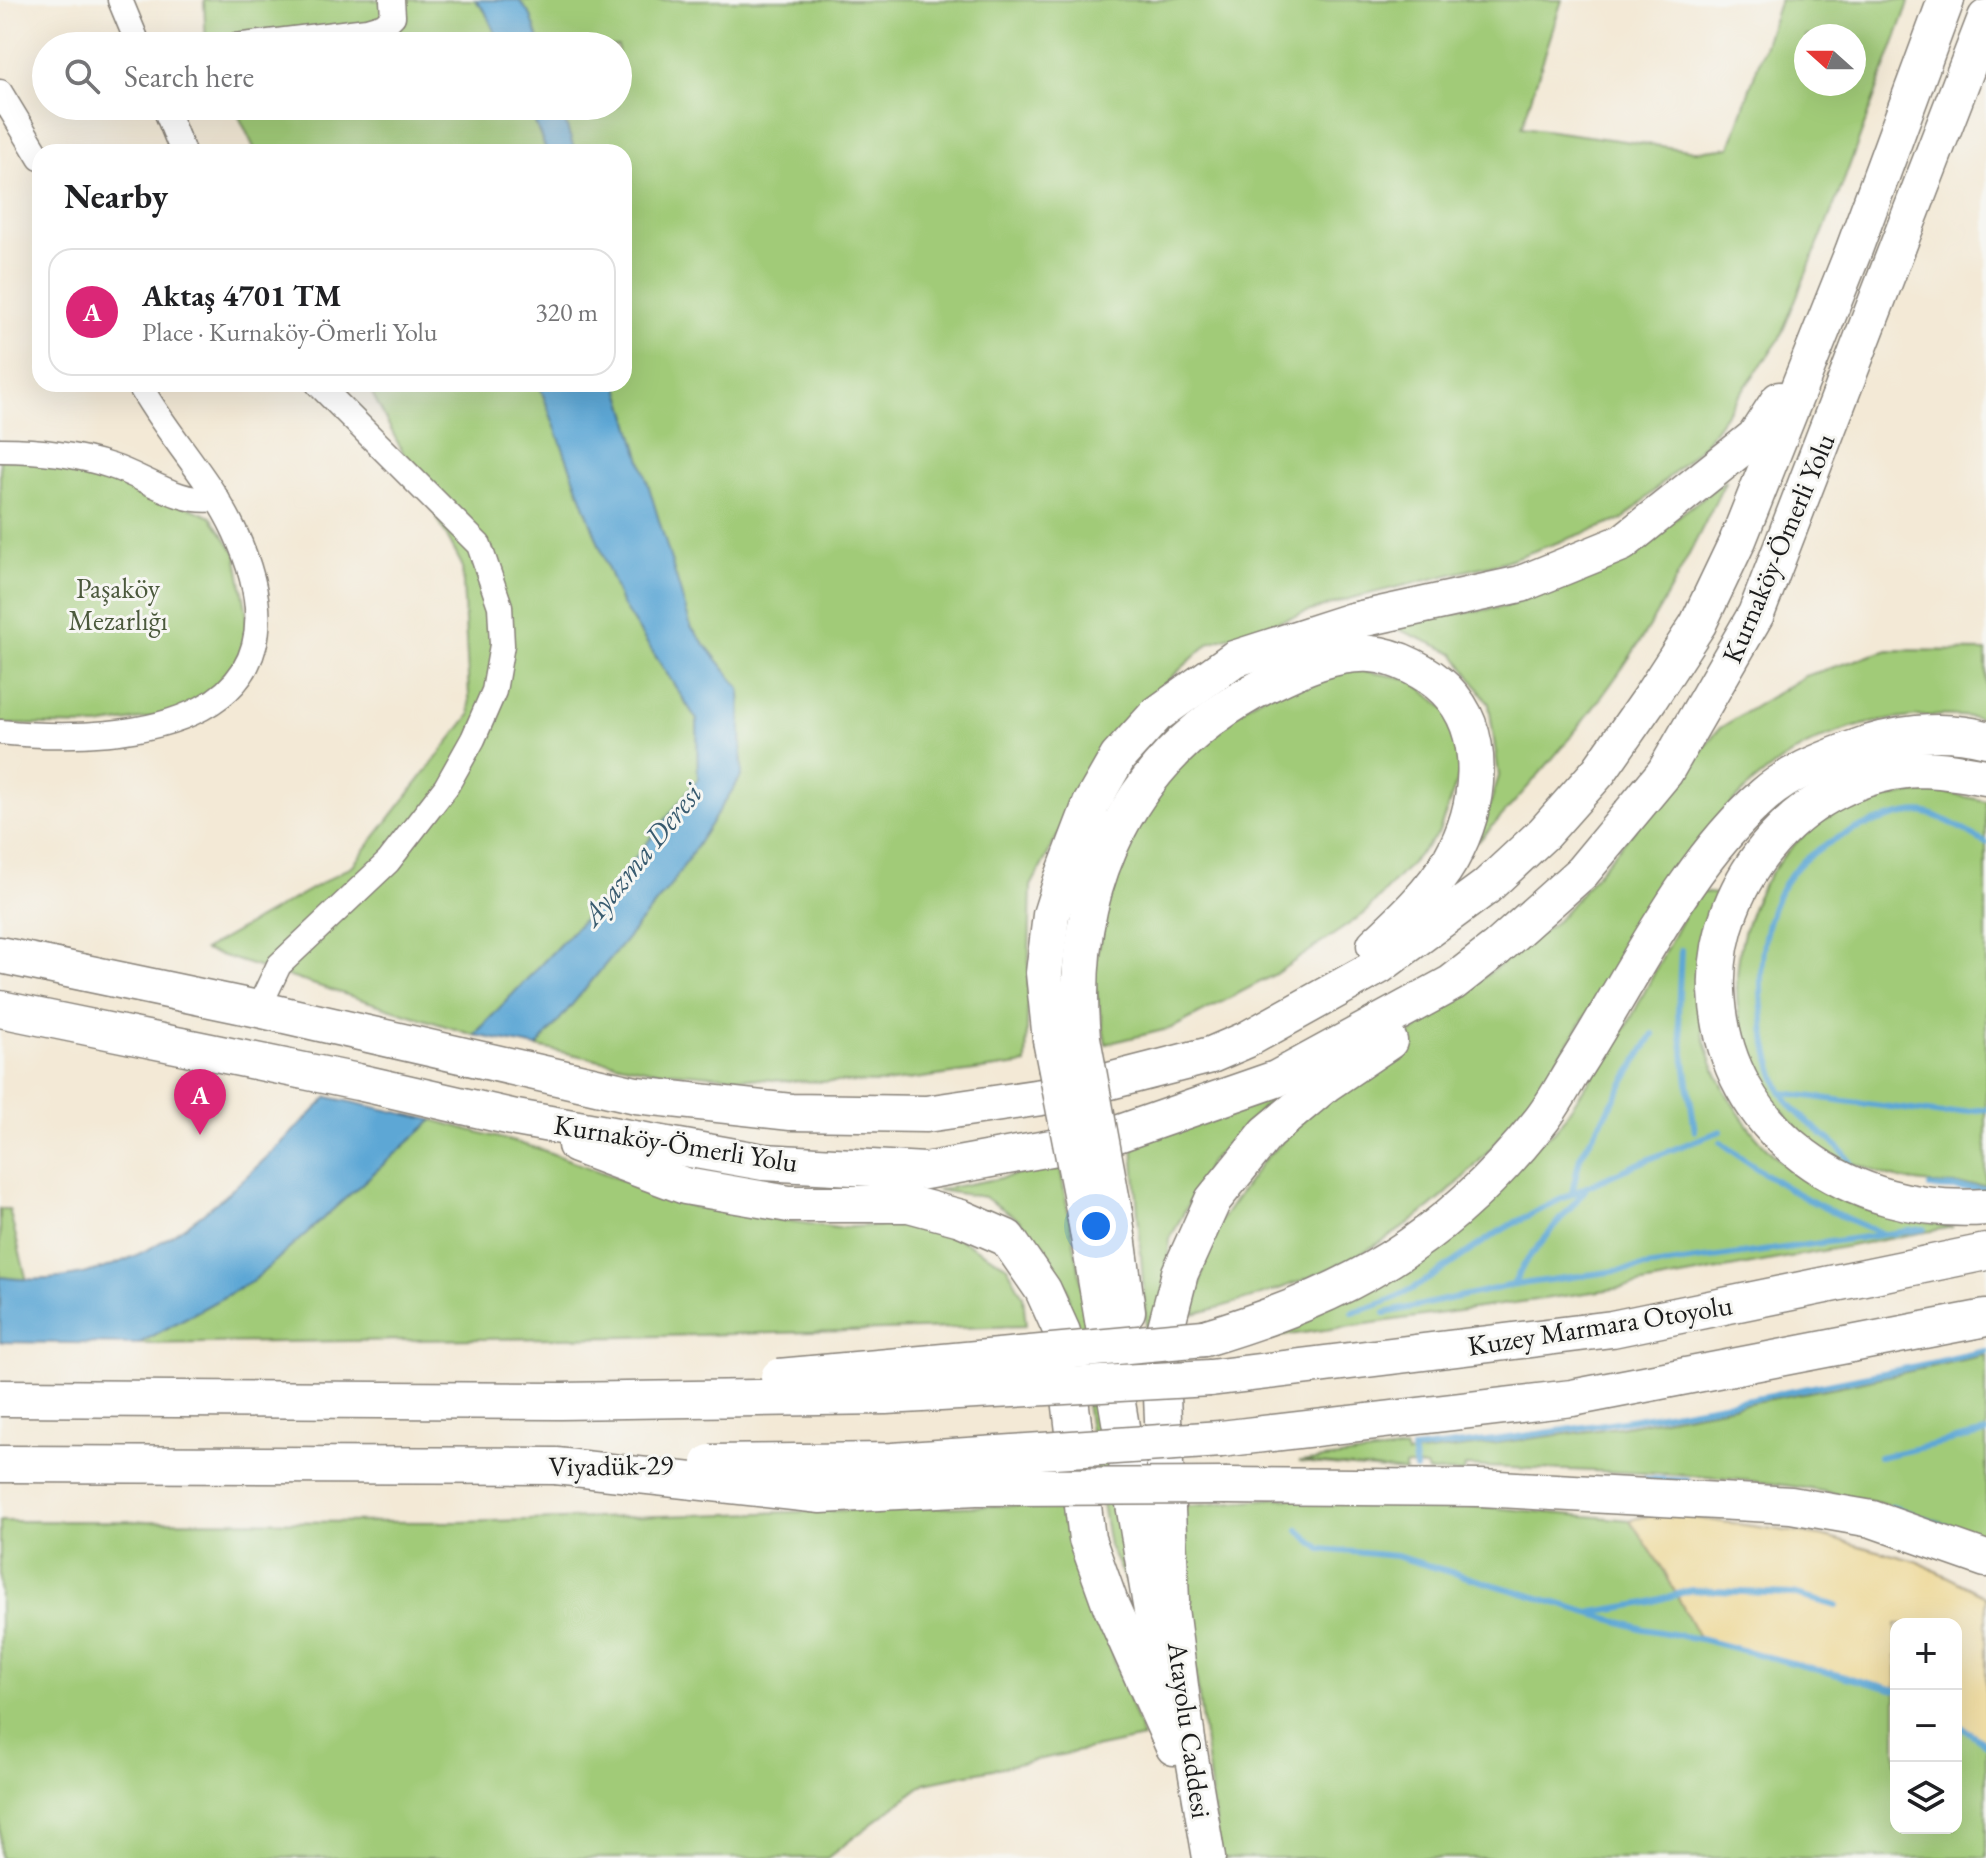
<!DOCTYPE html>
<meta charset="utf-8">
<style>
body{margin:0;font-family:"EB Garamond",serif;background:#f2f2f2;color:#202124}
.controls{position:absolute;right:24px;bottom:24px;display:grid;overflow:hidden;border-radius:16px;box-shadow:0 8px 32px #0002}
.controls button{width:72px;height:72px;display:grid;place-items:center;padding:0;border:0;border-bottom:2px solid #e0e0e0;background:#fff;color:#202124;font:40px sans-serif}
.compass{position:absolute;left:1794px;top:24px;width:72px;height:72px;border-radius:50%;background:#fff;box-shadow:0 8px 32px #0002;rotate:291deg}
.you{position:absolute;left:1096px;top:1226px;width:28px;height:28px;margin:-20px;border:6px solid #fff;border-radius:50%;background:#1a73e8;box-shadow:0 0 0 12px #1a73e833}
.badge{display:grid;place-items:center;width:52px;height:52px;border-radius:50%;background:#db2777;color:#fff;font-size:26px;font-weight:700}
.pin{position:absolute;translate:-50% -66px;filter:drop-shadow(0 2px 4px #0008)}
.pin::after{content:'';position:absolute;top:42px;width:28px;height:24px;background:inherit;clip-path:polygon(0 0,100% 0,50% 100%)}
.list{margin:0;padding:0;list-style:none}
h2{display:flex;justify-content:space-between;align-items:center;height:104px;margin:0;padding:0 32px;font-size:34px}
h2 small{font-size:26px;font-weight:400;color:#757577}
.list li{display:grid;grid-template-columns:52px 1fr auto;gap:24px;align-items:center;box-sizing:border-box;height:128px;margin:0 16px 16px;padding:0 16px;border:2px solid #e0e0e0;border-radius:24px}
.list b{display:block;font-size:30px;white-space:nowrap}
.list p{margin:0;font-size:26px;white-space:nowrap;color:#757577}
.list em{font-size:26px;font-style:normal;color:#757577}
.icon{flex:none;width:44px;height:44px;fill:none;stroke:currentColor;stroke-width:2;stroke-linecap:round;stroke-linejoin:round}
.map{position:relative;flex:none;width:1986px;height:1858px;overflow:hidden}
.search{position:absolute;background:#fff;box-shadow:0 8px 32px #0002;left:32px;top:32px;width:600px;height:88px;display:flex;align-items:center;gap:20px;box-sizing:border-box;padding:0 28px;border-radius:44px;color:#757577;font-size:30px}
.panel{position:absolute;background:#fff;box-shadow:0 8px 32px #0002;left:32px;top:144px;width:600px;height:248px;border-radius:24px}
.map>svg:first-child{display:block}
.green{fill:#a1cb78;stroke:#5e744a;stroke-width:2;fill-rule:evenodd}
.sand{fill:#eeda9e;stroke:#857b5d;stroke-width:2}
.water{fill:#5da7d5;stroke:#3c6278;stroke-width:2}
.lines{fill:none;stroke-linecap:round;stroke-linejoin:round}
.stream{stroke:#5da7d5;stroke-width:6}
.minor-casing{stroke:#888279;stroke-width:27}
.major-casing{stroke:#888279;stroke-width:35}
.highway-casing{stroke:#888279;stroke-width:39}
.minor{stroke:#fff;stroke-width:24}
.major{stroke:#fff;stroke-width:32}
.highway{stroke:#fff;stroke-width:36}
.highway-bridge-casing{stroke:#888279;stroke-width:39;stroke-linecap:butt}
.highway-bridge{stroke:#fff;stroke-width:36}
.labels{text-anchor:middle;dominant-baseline:central;stroke-width:6;stroke-linejoin:round;paint-order:stroke}
.street-label{font-size:28px;fill:#1c1c1c;stroke:#f6f6f2}
.park-label{font-size:28px;fill:#4b593c;stroke:#f6f6f2}
.water-label{font-size:30px;font-style:italic;fill:#395b6f;stroke:#f6f6f2}
</style>
<div class="map">
<svg width="1986" height="1858" viewBox="0 0 1986 1858">
<rect width="100%" height="100%" fill="#f6f6f2"/>
<filter id="ink" filterUnits="userSpaceOnUse"><feTurbulence type="fractalNoise" baseFrequency=".0125" numOctaves="2"/><feDisplacementMap in="SourceGraphic" scale="16" xChannelSelector="R" yChannelSelector="G"/><feConvolveMatrix kernelMatrix="1 2 1 2 8 2 1 2 1" color-interpolation-filters="sRGB"/></filter>
<filter id="wash" filterUnits="userSpaceOnUse"><feTurbulence type="fractalNoise" baseFrequency=".006" numOctaves="4" result="noise"/><feDisplacementMap in="SourceGraphic" scale="32" xChannelSelector="R" yChannelSelector="G"/><feGaussianBlur stdDeviation="1.8" result="paint"/><feColorMatrix in="noise" values="0 0 0 0 0 0 0 0 0 0 0 0 0 0 0 0 0 1.4 0 .05"/><feComposite in="paint" operator="in"/></filter>
<g filter="url(#wash)">
<rect width="100%" height="100%" fill="#f3e9d6"/>
<g class="green">
<polygon points="204,0 475,0 485,11 501,46 206,46"/>
<path d="M519,0H1562L1522,127L1697,151L1730,147L1780,0H1910L1842,186L1779,340L1704,444L1624,519L1503,562L1352,598L1209,643L1114,730L1031,886L1026,1064L885,1083L787,1081L649,1070L537,1047L672,884L742,775L740,688L691,628L618,384H624V152H575L560,106H618V46H541L531,16ZM1806,36H1854V84H1806Z"/>
<polygon points="234,106 528,106 547,152 256,152"/>
<polygon points="367,384 539,384 621,603 697,720 698,779 600,902 474,1035 204,950 353,865 470,715 462,565"/>
<polygon points="0,458 98,467 211,517 236,553 247,614 244,656 221,687 180,713 97,726 0,724"/>
<path d="M1726,480C1694,546 1661,613 1619,673C1576,734 1528,788 1478,842L1499,776L1489,704L1454,653L1386,624L1504,607L1615,564Z"/>
<path d="M1888,650L1986,651V720C1957,713 1926,715 1896,719C1754,736 1693,845 1624,955C1578,1028 1534,1104 1474,1167C1395,1250 1303,1287 1194,1314L1210,1236L1262,1162L1317,1106L1558,920L1720,728L1805,676Z"/>
<polygon points="1353,669 1410,679 1448,711 1461,770 1438,834 1364,914 1274,975 1172,1028 1106,1044 1093,974 1123,821 1199,736 1271,691"/>
<path d="M1914,793H1947L1986,801V1185C1953,1185 1921,1186 1889,1176C1878,1173 1867,1167 1855,1164C1851,1163 1847,1165 1843,1164C1824,1157 1804,1135 1791,1121C1694,1022 1733,848 1863,800L1868,802Z"/>
<path d="M1700,892L1717,894C1705,929 1696,969 1699,1007C1706,1083 1762,1162 1830,1195C1869,1214 1911,1219 1953,1227L1621,1288L1261,1339L1555,1131L1628,1024L1683,917Z"/>
<polygon points="1285,1085 1210,1162 1170,1239 1153,1420 1133,1145"/>
<polygon points="433,1120 540,1149 694,1207 837,1228 904,1224 948,1233 1006,1265 1023,1296 1026,1326 627,1337 138,1344 253,1281"/>
<polygon points="1060,1167 1143,1618 1109,1546 1067,1288 1044,1245 1018,1219 984,1197 936,1190"/>
<polygon points="0,1209 9,1209 27,1281 0,1277"/>
<path d="M1986,1355V1539C1822,1467 1640,1475 1465,1466L1464,1473L1428,1472L1426,1467L1405,1466V1472L1299,1462L1405,1449L1407,1455L1619,1427L1836,1387Z"/>
<polygon points="1277,1498 1418,1501 1630,1520 1663,1569 1700,1639 1896,1690 1896,1828 1956,1828 1956,1725 1986,1745 1986,1858 1220,1858 1185,1592 1181,1507"/>
<polygon points="1057,1504 1143,1738 925,1783 827,1858 0,1858 0,1521 461,1522"/>
</g>
<polygon class="sand" points="1660,1513 1821,1536 1916,1561 1986,1596 1986,1744 1956,1724 1956,1624 1896,1624 1896,1690 1700,1639 1663,1569 1630,1520"/>
<g class="water">
<polygon points="475,0 519,0 531,16 541,46 501,46 485,11"/>
<polygon points="528,106 560,106 575,152 547,152"/>
<polygon points="539,384 618,384 691,627 740,688 742,775 672,884 537,1047 474,1035 600,902 698,779 697,720 621,603"/>
<path d="M328,1097L433,1120L253,1281L138,1344L0,1342V1277C140,1298 237,1186 328,1097Z"/>
</g>
<g class="lines">
<g class="stream">
<polyline points="1681,950 1678,1014 1695,1131"/>
<polyline points="1784,1093 1943,1114 1986,1109"/>
<path d="M1721,1142C1771,1182 1824,1211 1884,1234"/>
<path d="M1853,1168C1850,1164 1848,1158 1844,1153C1822,1130 1790,1115 1778,1084C1755,1023 1749,914 1800,864C1816,849 1836,838 1856,829C1871,823 1911,809 1926,813C1946,818 1968,833 1986,843"/>
<polyline points="1930,1187 1986,1189"/>
<polyline points="1572,1193 1580,1157 1653,1034"/>
<polyline points="1513,1285 1524,1264 1585,1190"/>
<path d="M1352,1312C1414,1301 1461,1251 1516,1222C1582,1187 1650,1157 1721,1131"/>
<polyline points="1385,1313 1513,1285 1924,1229"/>
<polyline points="1879,1457 1986,1433"/>
<path d="M1416,1470L1413,1450C1605,1428 1797,1393 1986,1351"/>
<polyline points="1646,1479 1687,1481"/>
<polyline points="1892,1507 1972,1535"/>
<polyline points="1298,1530 1321,1549 1396,1556 1644,1629 1700,1639 1896,1690"/>
<polyline points="1593,1612 1647,1603 1691,1590 1793,1594 1837,1606"/>
<polyline points="1956,1723 1986,1744"/>
</g>
</g>
</g>
<g filter="url(#ink)">
<g class="lines">
<g class="minor-casing">
<g id="minor">
<polyline points="120,0 139,46"/>
<polyline points="235,46 367,30 384,25 393,16 392,0"/>
<polyline points="0,92 40,158"/>
<polyline points="164,106 183,152"/>
<path d="M0,450C38,450 75,454 111,466C146,477 179,505 217,499"/>
<path d="M0,732C138,746 322,721 235,532C210,478 167,435 139,384"/>
<polyline points="258,1009 279,965 388,862 446,787 473,739 494,691 502,645 500,606 479,545 318,384"/>
</g>
</g>
<g class="major-casing">
<polyline id="major" points="1171,1601 1189,1740 1209,1858"/>
</g>
<g class="highway-casing">
<g id="highway">
<path d="M1986,777C1964,773 1942,769 1920,769C1806,773 1712,878 1717,991C1723,1134 1853,1217 1986,1207"/>
<polyline points="0,955 258,1009 636,1095 791,1112 926,1114 1055,1095 1211,1055 1246,1040 1379,966 1486,887 1544,833 1599,771 1650,698 1698,624 1738,540 1853,252 1946,0"/>
<polyline points="0,1009 358,1082 516,1118 763,1162 925,1171 1106,1138 1276,1079 1452,983 1497,948 1582,872 1665,772 1756,614 1986,18"/>
<path d="M1082,1038C1068,885 1129,754 1268,684C1300,668 1335,652 1371,654C1397,656 1429,673 1446,690C1490,735 1479,809 1451,859C1432,892 1402,920 1375,945"/>
<polyline points="1051,1040 1044,973 1051,915 1062,880 1091,804 1118,757 1156,715 1234,659 1352,621 1521,584 1622,543 1755,437 1779,400"/>
<polyline points="576,1145 685,1186 789,1204 909,1204 961,1218 1007,1238 1043,1290 1062,1332 1087,1539 1111,1606 1174,1747"/>
<polyline points="1114,1213 1127,1311"/>
<polyline points="1086,1219 1166,1694"/>
<path d="M1204,1338C1348,1295 1443,1243 1539,1123C1554,1105 1565,1082 1578,1062C1634,974 1686,863 1764,795C1788,774 1820,761 1850,750C1891,734 1942,727 1986,739"/>
<polyline points="1210,1378 1612,1329 1986,1252"/>
<polyline points="1221,1439 1572,1398 1986,1318"/>
<polyline points="0,1464 556,1466"/>
<polyline points="1227,1486 1481,1488 1791,1505 1872,1519 1986,1559"/>
<polyline points="1171,1601 1160,1351 1180,1273 1213,1200 1267,1133 1327,1083 1389,1041"/>
</g>
</g>
<use href="#minor" class="minor"/>
<use href="#major" class="major"/>
<use href="#highway" class="highway"/>
<g class="highway-bridge-casing">
<g id="highway-bridge">
<polyline points="1082,1038 1114,1213"/>
<polyline points="1051,1040 1086,1219"/>
<polyline points="779,1377 1204,1338"/>
<polyline points="0,1398 561,1401 886,1396 1210,1378"/>
<polyline points="710,1463 892,1461 1221,1439"/>
<polyline points="556,1466 821,1495 976,1487 1227,1486"/>
</g>
</g>
<use href="#highway-bridge" class="highway-bridge"/>
</g>
</g>
<g class="labels">
<g class="street-label">
<text transform="translate(1778 548) rotate(-67)">Kurnaköy-Ömerli Yolu</text>
<text transform="translate(676 1143) rotate(9)">Kurnaköy-Ömerli Yolu</text>
<text transform="translate(1600 1325) rotate(-9)">Kuzey Marmara Otoyolu</text>
<text transform="translate(611 1465) rotate(-1)">Viyadük-29</text>
<text transform="translate(1190 1730) rotate(82)">Atayolu Caddesi</text>
</g>
<g class="park-label">
<text x="118" y="588">Paşaköy<tspan x="118" dy="32">Mezarlığı</tspan></text>
</g>
<g class="water-label">
<text transform="translate(641 854) rotate(-51)">Ayazma Deresi</text>
</g>
</g>
</svg>
<div class="controls">
<button>+</button>
<button>−</button>
<button><svg class="icon" aria-label="layers" viewBox="0 0 24 24"><path d="M12 4l9 5-9 5-9-5zM3 14l9 5 9-5"/></svg></button>
</div>
<svg class="compass" viewBox="-18 -18 36 36"><path d="M0-13l5 13h-10z" fill="#e53935"/><path d="M0 13l5-13h-10z" fill="#757577"/></svg>
<div class="you"></div>
<div class="pin badge" style="left:200px;top:1135px">A</div>
<div class="search"><svg class="icon" aria-label="search" viewBox="0 0 24 24"><circle cx="10" cy="10" r="6"/><path d="M15 15l6 6"/></svg>Search here</div>
<section class="panel">
<h2>Nearby<small></small></h2>
<ul class="list">
<li><span class="badge">A</span><div><b>Aktaş 4701 TM</b><p>Place · Kurnaköy-Ömerli Yolu</p></div><em>320 m</em></li>
</ul>
</section>
</div>
